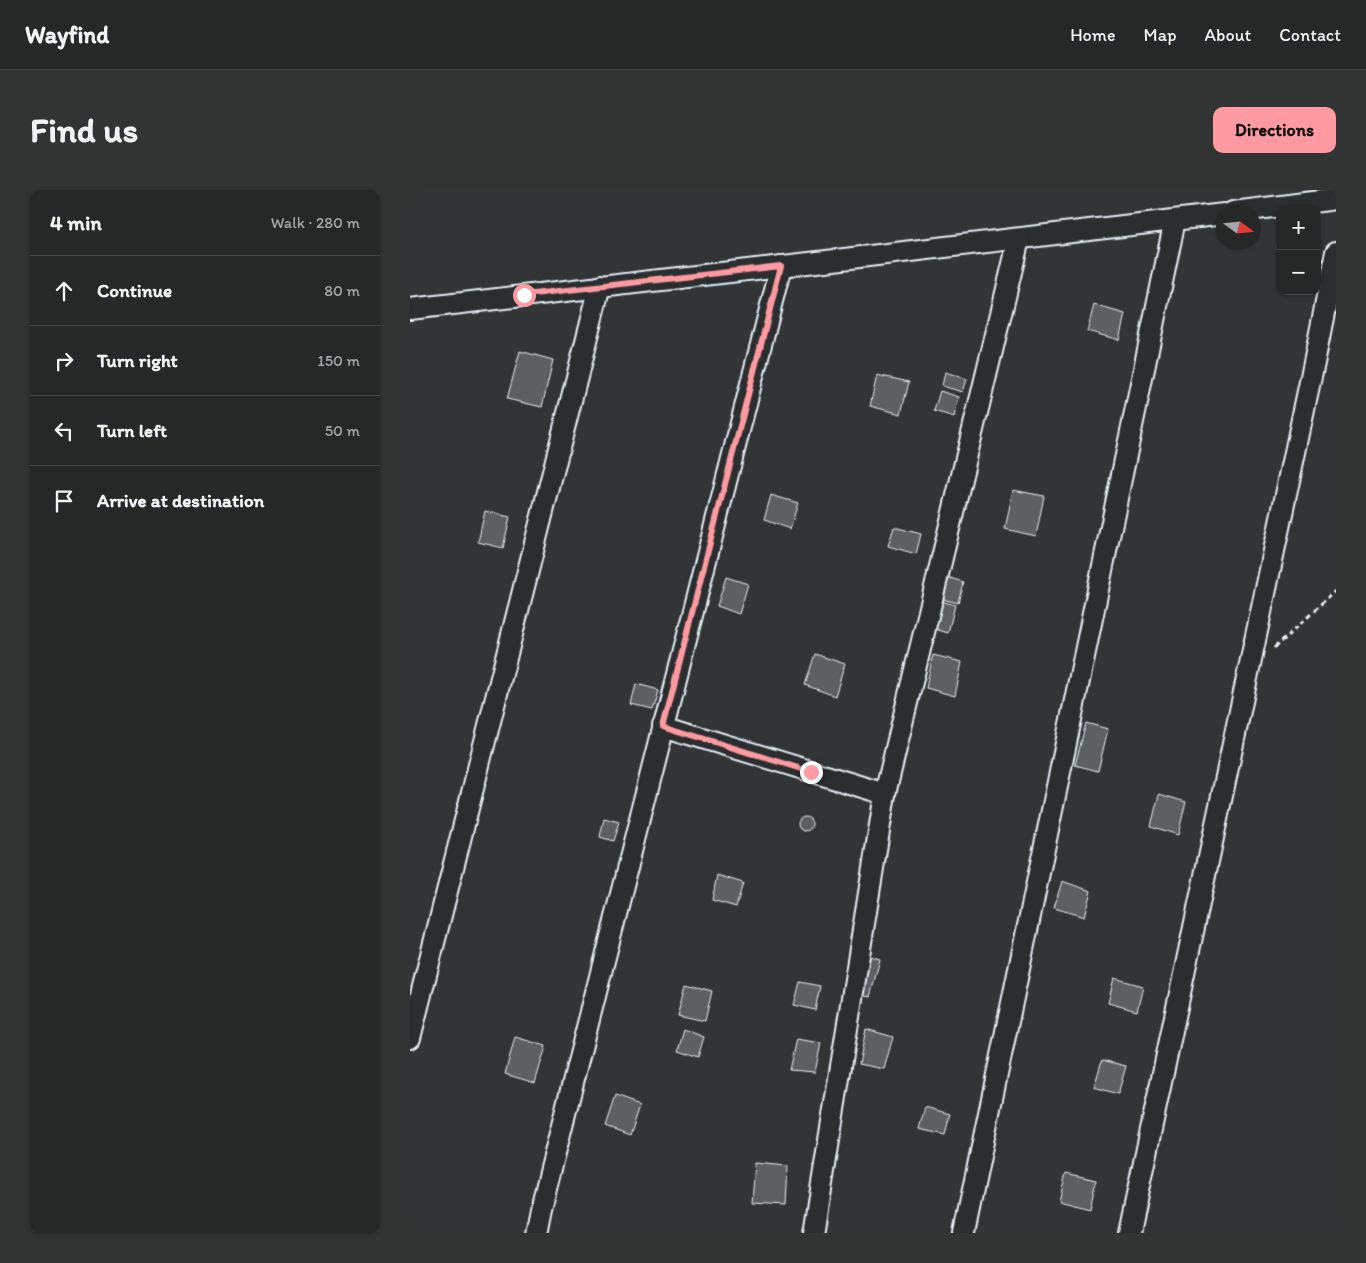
<!DOCTYPE html>
<meta charset="utf-8">
<style>
body{margin:0;font-family:Itim,sans-serif;background:#323434;color:#f1f3f6}
.controls{position:absolute;right:15px;top:15px;display:grid;overflow:hidden;border-radius:10px;box-shadow:0 1px 4px #0004}
.controls button{width:45px;height:45px;display:grid;place-items:center;padding:0;border:0;border-bottom:1px solid #424445;background:#262828;color:#f1f3f6;font:25px sans-serif}
.compass{position:absolute;left:806px;top:15px;width:45px;height:45px;border-radius:50%;background:#262828;box-shadow:0 1px 4px #0004;rotate:105deg}
.stop{position:absolute;width:15px;height:15px;margin:-11px;border:4px solid #ff9aa2;border-radius:50%;background:#fff}
.stop.end{background:#ff9aa2;border-color:#fff;box-shadow:0 1px 5px #0008}
.list{margin:0;padding:0;list-style:none}
h2{display:flex;justify-content:space-between;align-items:center;height:65px;margin:0;padding:0 20px;font-size:21px}
h2 small{font-size:16px;font-weight:400;color:#a4a6a8}
.list li{display:grid;grid-template-columns:32px 1fr auto;gap:15px;align-items:center;box-sizing:border-box;height:70px;padding:0 20px;border-top:1px solid #424445}
.list b{display:block;font-size:19px;white-space:nowrap}
.list em{font-size:16px;font-style:normal;color:#a4a6a8}
.icon{flex:none;width:28px;height:28px;fill:none;stroke:currentColor;stroke-width:2;stroke-linecap:round;stroke-linejoin:round}
.map{position:relative;flex:none;width:926px;height:1043px;overflow:hidden;border-radius:10px}
header{display:flex;align-items:center;gap:30px;box-sizing:border-box;height:70px;padding:0 25px;background:#262828;border-bottom:1px solid #424445}
header strong{font-size:24px}
nav{display:flex;gap:28px;margin-inline-start:auto;font-size:18px}
.intro{display:flex;align-items:center;justify-content:space-between;box-sizing:border-box;height:120px;padding:0 30px}
h1{margin:0;font-size:35px}
.button{padding:12px 22px;border-radius:10px;background:#ff9aa2;color:#111;font-size:18px;font-weight:700}
main{display:flex;gap:30px;padding:0 30px}
aside{flex:1;background:#262828;border-radius:10px;box-shadow:0 1px 4px #0004}
.map>svg:first-child{display:block}
.building{fill:#5c6063;stroke:#e8f1f8}
.lines{fill:none;stroke-linecap:round;stroke-linejoin:round}
.street-casing{stroke:#e8f1f8;stroke-width:24}
.path{stroke:#e8f1f8;stroke-width:3;stroke-dasharray:5 4;stroke-linecap:butt}
.street{stroke:#2a2d2e;stroke-width:20}
.route{stroke:#ff9aa2;stroke-width:6}
</style>
<header>
<strong>Wayfind</strong>
<nav><a>Home</a><a>Map</a><a>About</a><a>Contact</a></nav>
</header>
<div class="intro"><h1>Find us</h1><a class="button">Directions</a></div>
<main>
<aside>
<h2>4 min<small>Walk · 280 m</small></h2>
<ul class="list">
<li><svg class="icon" aria-label="ahead" viewBox="0 0 24 24"><path d="M12 20V5M6 11l6-6 6 6"/></svg><div><b>Continue</b></div><em>80 m</em></li>
<li><svg class="icon" aria-label="right" viewBox="0 0 24 24"><path d="M7 20v-9h11M14 6l5 5-5 5"/></svg><div><b>Turn right</b></div><em>150 m</em></li>
<li><svg class="icon" aria-label="left" viewBox="0 0 24 24"><path d="M17 20v-9H6M10 6l-5 5 5 5"/></svg><div><b>Turn left</b></div><em>50 m</em></li>
<li><svg class="icon" aria-label="arrive" viewBox="0 0 24 24"><path d="M6 21V4h12l-3 4 3 4H6"/></svg><div><b>Arrive at destination</b></div></li>
</ul>
</aside>
<div class="map">
<svg width="926" height="1043" viewBox="0 0 926 1043">
<rect width="100%" height="100%" fill="#323536"/>
<filter id="ink" filterUnits="userSpaceOnUse"><feTurbulence type="fractalNoise" baseFrequency=".02" numOctaves="2"/><feDisplacementMap in="SourceGraphic" scale="10" xChannelSelector="R" yChannelSelector="G"/><feConvolveMatrix kernelMatrix="1 2 1 2 8 2 1 2 1" color-interpolation-filters="sRGB"/></filter>
<g filter="url(#ink)">
<g class="building">
<polygon points="868,33 870,33 870,60 866,58"/>
<polygon points="684,115 715,124 709,150 677,141"/>
<polygon points="110,161 143,170 132,217 97,209"/>
<polygon points="535,182 557,189 553,202 532,196"/>
<polygon points="467,185 499,192 491,224 460,216"/>
<polygon points="530,201 549,207 544,227 524,221"/>
<polygon points="603,300 634,306 626,346 595,339"/>
<polygon points="361,305 388,313 380,339 354,330"/>
<polygon points="75,321 100,327 93,358 68,352"/>
<polygon points="484,337 511,344 506,364 478,356"/>
<polygon points="316,387 338,394 329,424 307,416"/>
<polygon points="537,387 553,392 548,413 532,409"/>
<polygon points="531,411 545,415 538,443 525,439"/>
<polygon points="405,464 435,474 425,506 395,495"/>
<polygon points="523,465 552,472 545,506 516,498"/>
<polygon points="226,494 248,500 242,520 221,515"/>
<polygon points="676,533 698,539 688,581 665,575"/>
<polygon points="749,604 776,612 768,645 741,636"/>
<circle cx="395" cy="634" r="7"/>
<polygon points="194,628 209,632 203,651 190,647"/>
<polygon points="307,685 333,693 326,717 302,710"/>
<polygon points="652,691 681,701 674,727 644,718"/>
<polygon points="460,766 470,769 460,807 450,805"/>
<polygon points="704,788 733,796 727,821 698,813"/>
<polygon points="390,792 410,796 405,820 384,815"/>
<polygon points="276,794 302,801 295,831 268,825"/>
<polygon points="273,839 294,847 288,867 267,860"/>
<polygon points="456,839 483,847 474,879 449,874"/>
<polygon points="105,847 136,856 125,893 95,884"/>
<polygon points="386,849 411,853 405,882 379,880"/>
<polygon points="692,870 716,876 708,904 684,897"/>
<polygon points="205,906 230,915 220,945 195,936"/>
<polygon points="515,917 540,924 535,945 509,939"/>
<polygon points="345,973 378,976 376,1015 342,1013"/>
<polygon points="656,983 686,990 680,1019 649,1011"/>
</g>
<g class="lines">
<g class="street-casing">
<g id="street">
<polyline points="823,22 926,9"/>
<path d="M0,119C271,86 543,58 814,24"/>
<polyline points="253,536 475,604"/>
<polyline points="0,848 190,96"/>
<polyline points="126,1043 131,1018 371,76"/>
<polyline points="404,1043 475,604 609,49"/>
<polyline points="554,1043 765,30"/>
<polyline points="719,1043 904,173 926,62"/>
</g>
</g>
<polyline class="path" points="864,458 926,401"/>
<use href="#street" class="street"/>
</g>
</g>
<g class="lines" filter="url(#ink)">
<polyline class="route" points="114,105 371,76 253,536 401,582"/>
</g>
</svg>
<div class="controls">
<button>+</button>
<button>−</button>
</div>
<svg class="compass" viewBox="-18 -18 36 36"><path d="M0-13l5 13h-10z" fill="#e53935"/><path d="M0 13l5-13h-10z" fill="#a4a6a8"/></svg>
<div class="stop" style="left:114px;top:105px"></div>
<div class="stop end" style="left:401px;top:582px"></div>
</div>
</main>
